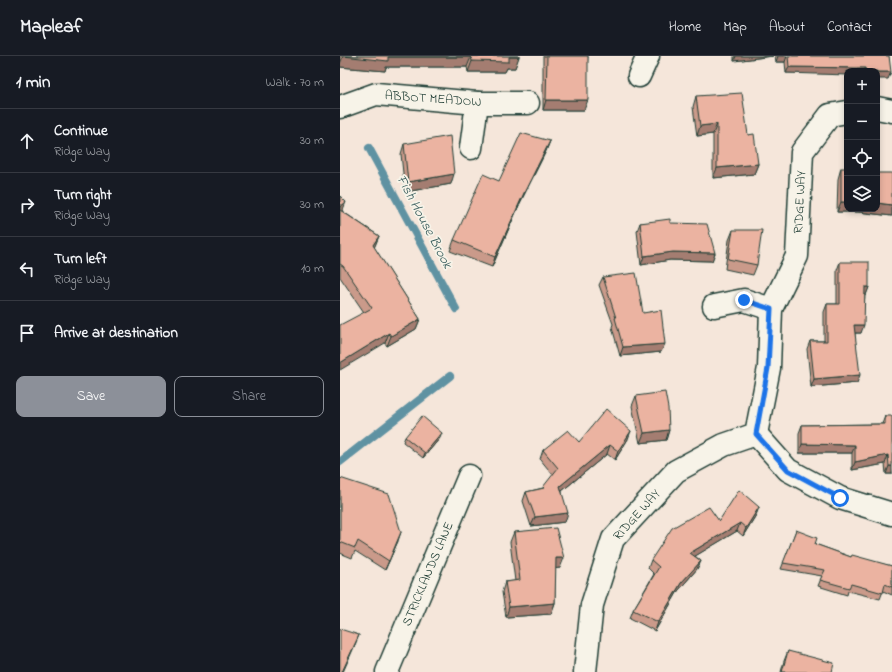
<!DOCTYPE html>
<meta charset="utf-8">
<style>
body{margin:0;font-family:"Indie Flower",sans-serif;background:#20242c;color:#f1f3f6}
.controls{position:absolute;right:12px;top:12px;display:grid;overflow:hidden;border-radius:8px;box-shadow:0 2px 6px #0003}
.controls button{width:36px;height:36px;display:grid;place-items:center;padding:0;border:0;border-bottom:1px solid #363941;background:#171b24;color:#f1f3f6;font:20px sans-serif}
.stop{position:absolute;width:12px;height:12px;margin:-9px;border:3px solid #1a73e8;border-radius:50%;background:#fff}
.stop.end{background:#1a73e8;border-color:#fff;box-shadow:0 1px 4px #0008}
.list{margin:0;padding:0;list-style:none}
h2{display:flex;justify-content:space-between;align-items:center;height:52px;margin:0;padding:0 16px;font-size:17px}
h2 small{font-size:13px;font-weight:400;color:#9ea1a6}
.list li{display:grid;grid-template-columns:26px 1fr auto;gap:12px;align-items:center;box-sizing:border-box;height:64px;padding:0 16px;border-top:1px solid #363941}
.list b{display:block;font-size:15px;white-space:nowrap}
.list p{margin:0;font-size:13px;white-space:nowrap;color:#9ea1a6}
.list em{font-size:13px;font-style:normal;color:#9ea1a6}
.actions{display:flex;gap:8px;padding:12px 16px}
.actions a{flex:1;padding:9px 0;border:1px solid #8c9099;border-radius:8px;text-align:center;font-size:14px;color:#8c9099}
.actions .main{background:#8c9099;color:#fff}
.icon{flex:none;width:22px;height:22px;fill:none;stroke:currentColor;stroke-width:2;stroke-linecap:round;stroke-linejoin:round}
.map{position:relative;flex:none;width:552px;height:616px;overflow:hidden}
header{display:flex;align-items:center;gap:24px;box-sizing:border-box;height:56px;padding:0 20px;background:#171b24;border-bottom:1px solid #363941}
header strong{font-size:19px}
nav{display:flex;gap:22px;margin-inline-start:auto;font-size:14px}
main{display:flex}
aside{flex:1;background:#171b24}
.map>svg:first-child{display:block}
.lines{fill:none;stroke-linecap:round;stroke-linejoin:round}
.stream{stroke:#5f92a2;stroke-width:8}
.street-casing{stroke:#1f3d34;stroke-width:25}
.street{stroke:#f7f3e8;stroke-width:22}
.wall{fill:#ca9a8a;stroke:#1f3d34}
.shaded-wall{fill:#a47d71;stroke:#1f3d34}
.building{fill:#ebb3a1;stroke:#1f3d34}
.route{stroke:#1a73e8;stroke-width:5}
.labels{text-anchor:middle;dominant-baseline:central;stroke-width:3.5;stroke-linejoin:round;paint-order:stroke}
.street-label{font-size:13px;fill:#1f3d34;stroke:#f7f3e8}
.water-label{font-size:14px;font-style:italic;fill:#345959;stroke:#f7f3e8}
</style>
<header>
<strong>Mapleaf</strong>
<nav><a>Home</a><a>Map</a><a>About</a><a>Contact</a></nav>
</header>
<main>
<aside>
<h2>1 min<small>Walk · 70 m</small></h2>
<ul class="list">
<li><svg class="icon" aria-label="ahead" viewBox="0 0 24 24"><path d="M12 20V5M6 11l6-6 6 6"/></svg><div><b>Continue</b><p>Ridge Way</p></div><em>30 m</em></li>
<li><svg class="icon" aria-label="right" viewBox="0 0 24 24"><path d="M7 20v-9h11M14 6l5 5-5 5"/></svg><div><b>Turn right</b><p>Ridge Way</p></div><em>30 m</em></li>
<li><svg class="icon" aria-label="left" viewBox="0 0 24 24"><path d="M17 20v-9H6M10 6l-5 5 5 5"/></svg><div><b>Turn left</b><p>Ridge Way</p></div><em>10 m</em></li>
<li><svg class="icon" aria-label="arrive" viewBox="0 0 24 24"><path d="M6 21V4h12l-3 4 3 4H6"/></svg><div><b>Arrive at destination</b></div></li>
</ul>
<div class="actions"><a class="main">Save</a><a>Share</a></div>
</aside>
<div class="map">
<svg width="552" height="616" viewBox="0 0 552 616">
<rect width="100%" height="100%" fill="#f5e6da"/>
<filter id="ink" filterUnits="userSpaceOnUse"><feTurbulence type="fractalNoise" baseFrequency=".025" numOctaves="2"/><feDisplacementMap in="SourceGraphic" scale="8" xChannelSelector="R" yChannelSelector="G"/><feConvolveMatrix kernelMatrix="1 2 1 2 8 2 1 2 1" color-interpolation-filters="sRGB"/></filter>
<g filter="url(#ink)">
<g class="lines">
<g class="stream">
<polyline points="29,92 116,253"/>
<polyline points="0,406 110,320"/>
</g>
<g class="street-casing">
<g id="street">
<polyline points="299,20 308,0"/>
<polyline points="0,51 36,38 137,47 188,47"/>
<polyline points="537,52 552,55"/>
<polyline points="131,92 137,47"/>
<polyline points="374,250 404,244 431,253"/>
<polyline points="416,378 448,414 500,442 552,458"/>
<polyline points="47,616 129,420"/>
<polyline points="245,616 252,549 273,483 336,415 384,389 416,378 429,312 431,253 457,200 462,96 490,59 507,56"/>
</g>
</g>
<use href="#street" class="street"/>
</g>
<g class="wall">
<polygon points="0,0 179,0 175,12 167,12 165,16 128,16 127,11 46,11 45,15 0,11"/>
<polygon points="203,0 248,0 244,54 203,54"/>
<polygon points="394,0 433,0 394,5"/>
<polygon points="435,0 549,0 548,23 537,15 507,15 446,17 445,6 436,6"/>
<polygon points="356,40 408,79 418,108 414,118 373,122 373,78 357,80 353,51"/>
<polygon points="210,85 206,95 180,147 152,211 110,195 114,184 159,125"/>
<polygon points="64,88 111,128 65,136 61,98"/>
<polygon points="501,112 507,153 552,117 552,160 518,156 497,156 498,123"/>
<polygon points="0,140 2,155 39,180 34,191 80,263 76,273 47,290 0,221"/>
<polygon points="300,167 330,167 375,197 372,205 330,204 301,209 297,175"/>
<polygon points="393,174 417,209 413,219 385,213 389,184"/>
<polygon points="500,206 529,231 526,239 525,239 521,277 515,277 517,327 471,331 467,293 470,285 484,285 484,256 487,248 497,248 497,214"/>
<polygon points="263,221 303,257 321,296 280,300 272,271 273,268 259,229"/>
<polygon points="296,340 329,374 326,384 300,387 292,350"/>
<polygon points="545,360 552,418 546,418 545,408 512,414 512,397 459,397 459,377 462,369 542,368"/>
<polygon points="65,381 100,382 83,402 63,386"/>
<polygon points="288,383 275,404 267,398 222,435 225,466 191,470 183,445 186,436 203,432 213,419 200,403 203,394 239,386"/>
<polygon points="0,422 58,485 45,514 15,495 12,502 0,497"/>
<polygon points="419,451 416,459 403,480 397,475 355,500 361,505 357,513 338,535 315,575 290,562 293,554 314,518 308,512 311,504 379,465"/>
<polygon points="456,474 475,488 511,501 552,510 552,539 543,535 540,543 508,535 507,539 478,530 482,520 441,513"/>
<polygon points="174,476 220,512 215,512 215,547 211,558 166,561 162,536 165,526 175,525 170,486"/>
<polygon points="448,595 492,616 441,616 444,605"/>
</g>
<g class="shaded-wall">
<polygon points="3,0 48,1 131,1 127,11 46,11 45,15 0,11 0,8"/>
<polygon points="396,0 433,0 394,5"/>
<polygon points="438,0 447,0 445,6 436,6"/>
<polygon points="169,1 179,1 175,12 167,12 165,16 128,16 132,5"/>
<polygon points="449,11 525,12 524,15 507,15 507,19 446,17"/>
<polygon points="537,16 551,16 548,23 537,23"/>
<polygon points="206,44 248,44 244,54 203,54"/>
<polygon points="377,68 373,78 357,80 360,70"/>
<polygon points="210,85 206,95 180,147 152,211 155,201 184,137"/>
<polygon points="418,108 414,118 373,122 377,112"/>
<polygon points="114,118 111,128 65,136 68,126"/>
<polygon points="6,146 2,156 0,158 0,151"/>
<polygon points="501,146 507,146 507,153 537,153 537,147 552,149 552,160 518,156 497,156"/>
<polygon points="39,180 35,190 29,199 33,189"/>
<polygon points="333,196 375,197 372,205 330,204 301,209 304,200"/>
<polygon points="525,231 529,231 526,239 522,239"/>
<polygon points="80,263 76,273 47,290 51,280"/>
<polygon points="514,269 524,269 521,277 511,277"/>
<polygon points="49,277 45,287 0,314 0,307"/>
<polygon points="325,288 321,296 280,300 283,291"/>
<polygon points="520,319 517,327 471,331 474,323"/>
<polygon points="329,374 326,384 300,387 304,377"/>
<polygon points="291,375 288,383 275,404 278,395"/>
<polygon points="102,377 100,382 83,402 85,397"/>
<polygon points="462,388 515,389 512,397 459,397"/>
<polygon points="270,389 267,398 217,439 220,430"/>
<polygon points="548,399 545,408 512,414 515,406"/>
<polygon points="549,410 552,410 552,418 546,418"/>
<polygon points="419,451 416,459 403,480 406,472"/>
<polygon points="228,457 225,466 191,470 195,461"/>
<polygon points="400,467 397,475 347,505 350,497"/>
<polygon points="61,476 58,485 45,514 49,505"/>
<polygon points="216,502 224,502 220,512 212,513"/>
<polygon points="361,505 357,513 338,535 315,575 318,566 341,527"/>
<polygon points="215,547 211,558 166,561 169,551"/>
<polygon points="19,579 15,589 3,616 2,616"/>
</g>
<g class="building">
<polygon points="3,0 179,0 179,1 169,1 169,6 132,5 131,1 48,1 48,5"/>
<polygon points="207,0 248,0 248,44 206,44"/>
<polygon points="448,0 549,0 551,16 537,16 537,15 526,15 525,12 449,11"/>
<polygon points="402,37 408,79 414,78 418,108 377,112 377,68 360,70 356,40"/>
<polygon points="181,77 210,85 184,137 155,201 114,184 143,118 159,125"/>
<polygon points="110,80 114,118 68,126 64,88"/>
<rect x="501" y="112" width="6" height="34"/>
<polygon points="537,117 552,117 552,149 537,147"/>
<polygon points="0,140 6,146 0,151"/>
<polygon points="0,154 39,180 33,189 80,263 51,280 49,277 0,307 0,269 32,252 3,210 0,208"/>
<polygon points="330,163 330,167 367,168 375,197 333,196 304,200 300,167"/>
<polygon points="393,174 422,174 417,209 388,203"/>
<polygon points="500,206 529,206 529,231 525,231 524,269 514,269 520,319 474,323 470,285 487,285 487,248 500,248"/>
<polygon points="296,217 303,257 321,254 325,288 283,291 275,262 276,262 263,221"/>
<polygon points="325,336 328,352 329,374 304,377 296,340"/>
<polygon points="266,353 291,375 278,395 270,389 220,430 228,457 195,461 186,436 204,432 203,431 218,412 203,394 228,374 239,386"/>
<polygon points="82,360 102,377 85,397 65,381"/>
<polygon points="545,360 552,360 552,410 549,410 548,399 515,406 515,389 462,388 462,369 545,368"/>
<polygon points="0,422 49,438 61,476 49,505 18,485 15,492 0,486"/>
<polygon points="399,434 419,451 406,472 400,467 350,497 361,505 341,527 318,566 293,554 319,511 311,504 332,472 369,451 379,465"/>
<polygon points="216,472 224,502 216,502 215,547 169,551 165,526 180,524 174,476"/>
<polygon points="456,474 477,482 475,488 511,501 512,499 552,510 552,531 545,528 543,537 511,528 509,532 480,524 485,514 443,507"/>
<polygon points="0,573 19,579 2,616 0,615"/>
<polygon points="448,595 494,607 492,616 442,616"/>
</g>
</g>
<g class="lines" filter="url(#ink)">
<polyline class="route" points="404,244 431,253 428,312 416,378 448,414 500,442"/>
</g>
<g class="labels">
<g class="street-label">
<text transform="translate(93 43) rotate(4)">ABBOT MEADOW</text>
<text transform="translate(460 146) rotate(-87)">RIDGE WAY</text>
<text transform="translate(297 459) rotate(-48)">RIDGE WAY</text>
<text transform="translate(88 518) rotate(-67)">STRICKLANDS LANE</text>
</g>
<g class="water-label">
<text transform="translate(84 166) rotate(62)">Fish House Brook</text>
</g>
</g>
</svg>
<div class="controls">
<button>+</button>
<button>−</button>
<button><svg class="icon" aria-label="locate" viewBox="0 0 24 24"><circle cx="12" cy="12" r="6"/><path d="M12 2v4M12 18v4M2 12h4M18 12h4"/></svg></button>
<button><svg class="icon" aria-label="layers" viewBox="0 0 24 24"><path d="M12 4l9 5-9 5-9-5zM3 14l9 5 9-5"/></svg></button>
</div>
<div class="stop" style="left:500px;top:442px"></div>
<div class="stop end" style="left:404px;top:244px"></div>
</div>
</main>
